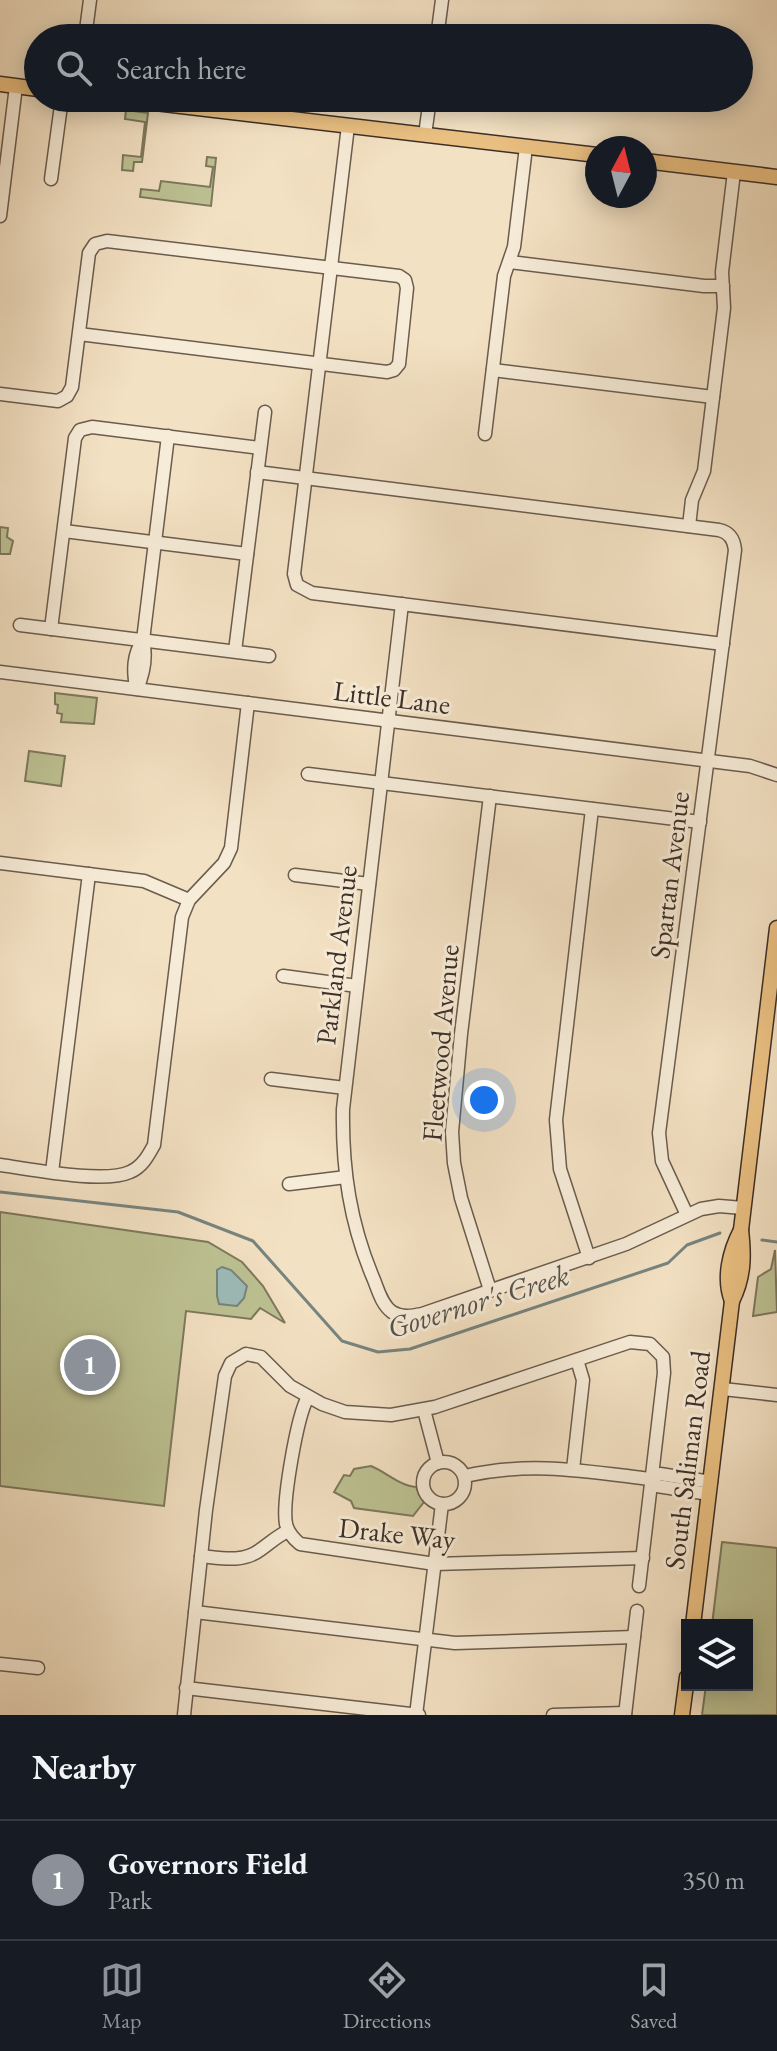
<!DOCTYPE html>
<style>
body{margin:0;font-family:"EB Garamond",serif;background:#20242c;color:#f1f3f6}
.controls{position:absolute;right:24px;bottom:24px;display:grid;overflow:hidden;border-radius:0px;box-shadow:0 4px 20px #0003}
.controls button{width:72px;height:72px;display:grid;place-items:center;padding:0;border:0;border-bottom:2px solid #363941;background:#171b24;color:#f1f3f6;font:40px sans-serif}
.compass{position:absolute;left:585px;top:136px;width:72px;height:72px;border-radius:50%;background:#171b24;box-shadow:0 4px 20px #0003;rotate:7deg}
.you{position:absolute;left:484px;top:1100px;width:28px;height:28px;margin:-20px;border:6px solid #fff;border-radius:50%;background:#1a73e8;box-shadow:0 0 0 12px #1a73e833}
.badge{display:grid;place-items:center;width:52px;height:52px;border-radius:50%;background:#8c9099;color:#fff;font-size:26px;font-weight:700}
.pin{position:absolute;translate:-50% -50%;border:4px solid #fff;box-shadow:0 2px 8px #0006}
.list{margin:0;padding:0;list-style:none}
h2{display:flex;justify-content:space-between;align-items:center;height:104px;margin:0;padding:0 32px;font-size:34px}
h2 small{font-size:26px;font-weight:400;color:#9ea1a6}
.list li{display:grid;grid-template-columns:52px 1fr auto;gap:24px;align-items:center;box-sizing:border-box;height:120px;padding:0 32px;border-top:2px solid #363941}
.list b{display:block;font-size:30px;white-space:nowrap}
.list p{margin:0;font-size:26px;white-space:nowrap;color:#9ea1a6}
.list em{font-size:26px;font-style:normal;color:#9ea1a6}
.icon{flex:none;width:44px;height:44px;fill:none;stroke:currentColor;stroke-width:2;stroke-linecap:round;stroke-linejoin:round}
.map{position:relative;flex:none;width:777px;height:1715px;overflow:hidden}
.search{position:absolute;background:#171b24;box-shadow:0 4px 20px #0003;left:24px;right:24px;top:24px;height:88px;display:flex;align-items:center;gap:20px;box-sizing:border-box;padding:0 28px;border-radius:44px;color:#9ea1a6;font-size:30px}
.sheet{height:224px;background:#171b24}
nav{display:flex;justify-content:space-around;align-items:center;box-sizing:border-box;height:112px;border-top:2px solid #363941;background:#171b24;font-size:22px;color:#9ea1a6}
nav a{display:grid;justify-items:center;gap:4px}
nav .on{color:#8c9099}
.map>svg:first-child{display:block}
.green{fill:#bdc293;stroke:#7d785d;stroke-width:2}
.water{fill:#9dbcb9;stroke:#77847f;stroke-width:2}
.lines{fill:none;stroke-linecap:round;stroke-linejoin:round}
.stream{stroke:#77847f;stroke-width:3}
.minor-casing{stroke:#6a5c4e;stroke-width:15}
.major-casing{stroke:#3d2f27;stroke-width:17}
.minor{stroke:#f7ecd8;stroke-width:12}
.major{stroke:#eac082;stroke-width:14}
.labels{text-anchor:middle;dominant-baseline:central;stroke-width:6;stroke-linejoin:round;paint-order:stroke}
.street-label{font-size:28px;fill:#3d2f27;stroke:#f7ecd8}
.water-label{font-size:30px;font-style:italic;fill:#55524c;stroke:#f7ecd8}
</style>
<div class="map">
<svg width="777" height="1715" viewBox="0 0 777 1715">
<rect width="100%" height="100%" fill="#f3e1c3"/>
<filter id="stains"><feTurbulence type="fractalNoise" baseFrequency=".0025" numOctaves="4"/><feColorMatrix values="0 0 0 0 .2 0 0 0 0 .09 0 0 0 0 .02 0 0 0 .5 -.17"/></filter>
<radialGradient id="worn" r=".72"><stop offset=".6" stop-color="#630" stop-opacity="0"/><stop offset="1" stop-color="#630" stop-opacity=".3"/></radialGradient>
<g class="green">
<polygon points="126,110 148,113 142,162 134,162 133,171 122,170 123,155 141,157 145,122 125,119"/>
<polygon points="207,157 216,158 211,206 140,197 141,189 159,191 161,181 210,187 213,167 206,166"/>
<polygon points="0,527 8,528 7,537 13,541 10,554 0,554"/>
<polygon points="55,693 97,698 94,724 61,722 62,714 57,713 58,705 55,704"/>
<polygon points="29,751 65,756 61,786 25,781"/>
<polygon points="0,1212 208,1242 242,1262 263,1286 285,1323 260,1308 251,1319 186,1311 164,1506 0,1486"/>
<polygon points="775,1250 777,1312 753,1316 758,1277 771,1269"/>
<path d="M371,1466C386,1472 400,1486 416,1487L424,1502L413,1516L354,1508L351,1501L334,1492L344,1475L350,1476L354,1469Z"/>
<polygon points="722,1542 777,1548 777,1715 702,1715 706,1685 747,1685 747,1625 712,1625"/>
</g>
<polygon class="water" points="222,1267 231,1270 247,1286 244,1298 237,1306 219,1304 217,1296 217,1270"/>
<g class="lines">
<g class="stream">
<polyline points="0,1192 178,1212 253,1241 342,1341 378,1352 410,1349 668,1263 687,1245 720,1233"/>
<polyline points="762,1240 777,1242"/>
</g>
<g class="minor-casing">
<g id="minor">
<polyline points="85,38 90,0"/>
<polyline points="437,38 442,0"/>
<polyline points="348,126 294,574 297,585 312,593 723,644"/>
<polyline points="425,135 430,98"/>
<polyline points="51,179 62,98"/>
<polyline points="0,216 16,86"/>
<polyline points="510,262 704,286 723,286"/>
<polyline points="493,370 713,397"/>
<polyline points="0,394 58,401 67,396 72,387 89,253 95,244 107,241 399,276 405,280 407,288 399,364 394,370 387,372 79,334"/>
<polyline points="485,434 504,276 514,247 526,147"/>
<path d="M257,472L719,530C729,532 734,539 735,550L659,1133L662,1161L687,1215"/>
<polyline points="689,526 692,500 704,471 724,308 722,272 734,172"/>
<polyline points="64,531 247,554"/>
<path d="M402,604L343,1109C342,1169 350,1224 374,1280C378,1290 382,1305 392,1312C402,1318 412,1316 422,1314L626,1244L701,1209L719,1206L743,1208"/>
<polyline points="20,625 269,656"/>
<polyline points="51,629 75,438 80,430 92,427 260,448"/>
<polyline points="235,651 265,412"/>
<polyline points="0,672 726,763 750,766 777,775"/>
<path d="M136,687C133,670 133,655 143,640"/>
<path d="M137,689C144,673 147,658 143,640L168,436"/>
<polyline points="308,774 700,822"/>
<polyline points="0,863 144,881 189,900"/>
<polyline points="295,875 369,884"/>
<polyline points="283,976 357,986"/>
<polyline points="271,1079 345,1088"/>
<path d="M0,1165C30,1169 104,1184 130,1172C142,1167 148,1156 154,1145L182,917L189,900L224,863L231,848L248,703"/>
<polyline points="52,1172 89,874"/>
<polyline points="289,1184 346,1177"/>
<polyline points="589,1258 560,1169 556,1120 592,809"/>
<polyline points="490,1290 461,1198 454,1163 452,1132 461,1034 490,796"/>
<polyline points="723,1389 777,1395"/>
<path d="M308,1397C297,1416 282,1503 286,1524C288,1533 294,1539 300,1544L435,1564L643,1558"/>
<polyline points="424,1410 438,1463"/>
<circle cx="444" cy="1483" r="21"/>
<polyline points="573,1469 583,1380 577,1360"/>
<path d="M465,1476C531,1461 584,1471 650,1479L660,1474L711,1482"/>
<polyline points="650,1479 657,1486 709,1494"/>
<path d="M201,1556C221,1558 243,1563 260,1550C270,1543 277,1536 288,1531"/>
<polyline points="195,1612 455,1643 634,1637"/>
<polyline points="0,1664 38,1668"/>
<polyline points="186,1688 419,1715"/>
<polyline points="184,1715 206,1510 225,1376 231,1363 246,1354 261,1357 290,1386 322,1404 345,1412 391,1415 435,1407 630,1342 650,1344 663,1357 664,1373 639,1586"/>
<polyline points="416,1715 442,1504"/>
<polyline points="553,1715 625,1713"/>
<polyline points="625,1715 637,1611"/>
</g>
</g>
<g class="major-casing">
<g id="major">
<polyline points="0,84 38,89"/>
<polyline points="113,98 597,155"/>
<polyline points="645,161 777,177"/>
<path d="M732,1301C723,1278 730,1251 741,1230"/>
<path d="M693,1625L732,1301C744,1277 744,1256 741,1230L777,928"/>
<polyline points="682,1715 687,1677"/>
</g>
</g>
<use href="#minor" class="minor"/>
<use href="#major" class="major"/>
</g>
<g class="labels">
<g class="street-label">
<text transform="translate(392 697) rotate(7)">Little Lane</text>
<text transform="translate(669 875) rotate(-83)">Spartan Avenue</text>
<text transform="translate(336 955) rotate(-83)">Parkland Avenue</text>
<text transform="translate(440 1043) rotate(-85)">Fleetwood Avenue</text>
<text transform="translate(687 1460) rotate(-83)">South Saliman Road</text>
<text transform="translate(397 1533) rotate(6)">Drake Way</text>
</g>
<g class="water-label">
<text transform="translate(478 1301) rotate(-17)">Governor's Creek</text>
</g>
</g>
<rect width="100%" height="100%" filter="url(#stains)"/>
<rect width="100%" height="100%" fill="url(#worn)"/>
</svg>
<div class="controls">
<button><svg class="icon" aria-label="layers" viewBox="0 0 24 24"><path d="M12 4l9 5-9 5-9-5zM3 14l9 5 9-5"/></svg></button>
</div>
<svg class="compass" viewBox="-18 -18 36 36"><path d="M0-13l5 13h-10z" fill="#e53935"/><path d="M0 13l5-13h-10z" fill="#9ea1a6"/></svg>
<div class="you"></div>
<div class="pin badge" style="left:90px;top:1365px">1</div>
<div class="search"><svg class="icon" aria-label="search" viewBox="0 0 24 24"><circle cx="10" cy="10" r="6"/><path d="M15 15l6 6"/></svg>Search here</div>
</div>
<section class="sheet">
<h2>Nearby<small></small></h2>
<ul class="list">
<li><span class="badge">1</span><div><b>Governors Field</b><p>Park</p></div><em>350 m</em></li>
</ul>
</section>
<nav>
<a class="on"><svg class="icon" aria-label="map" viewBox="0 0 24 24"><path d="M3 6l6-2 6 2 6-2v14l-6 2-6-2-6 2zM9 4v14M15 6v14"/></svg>Map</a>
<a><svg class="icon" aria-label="directions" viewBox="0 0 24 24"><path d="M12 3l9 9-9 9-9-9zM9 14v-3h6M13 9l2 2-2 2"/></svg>Directions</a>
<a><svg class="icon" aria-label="saved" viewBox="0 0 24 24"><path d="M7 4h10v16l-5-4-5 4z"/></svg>Saved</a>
</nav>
